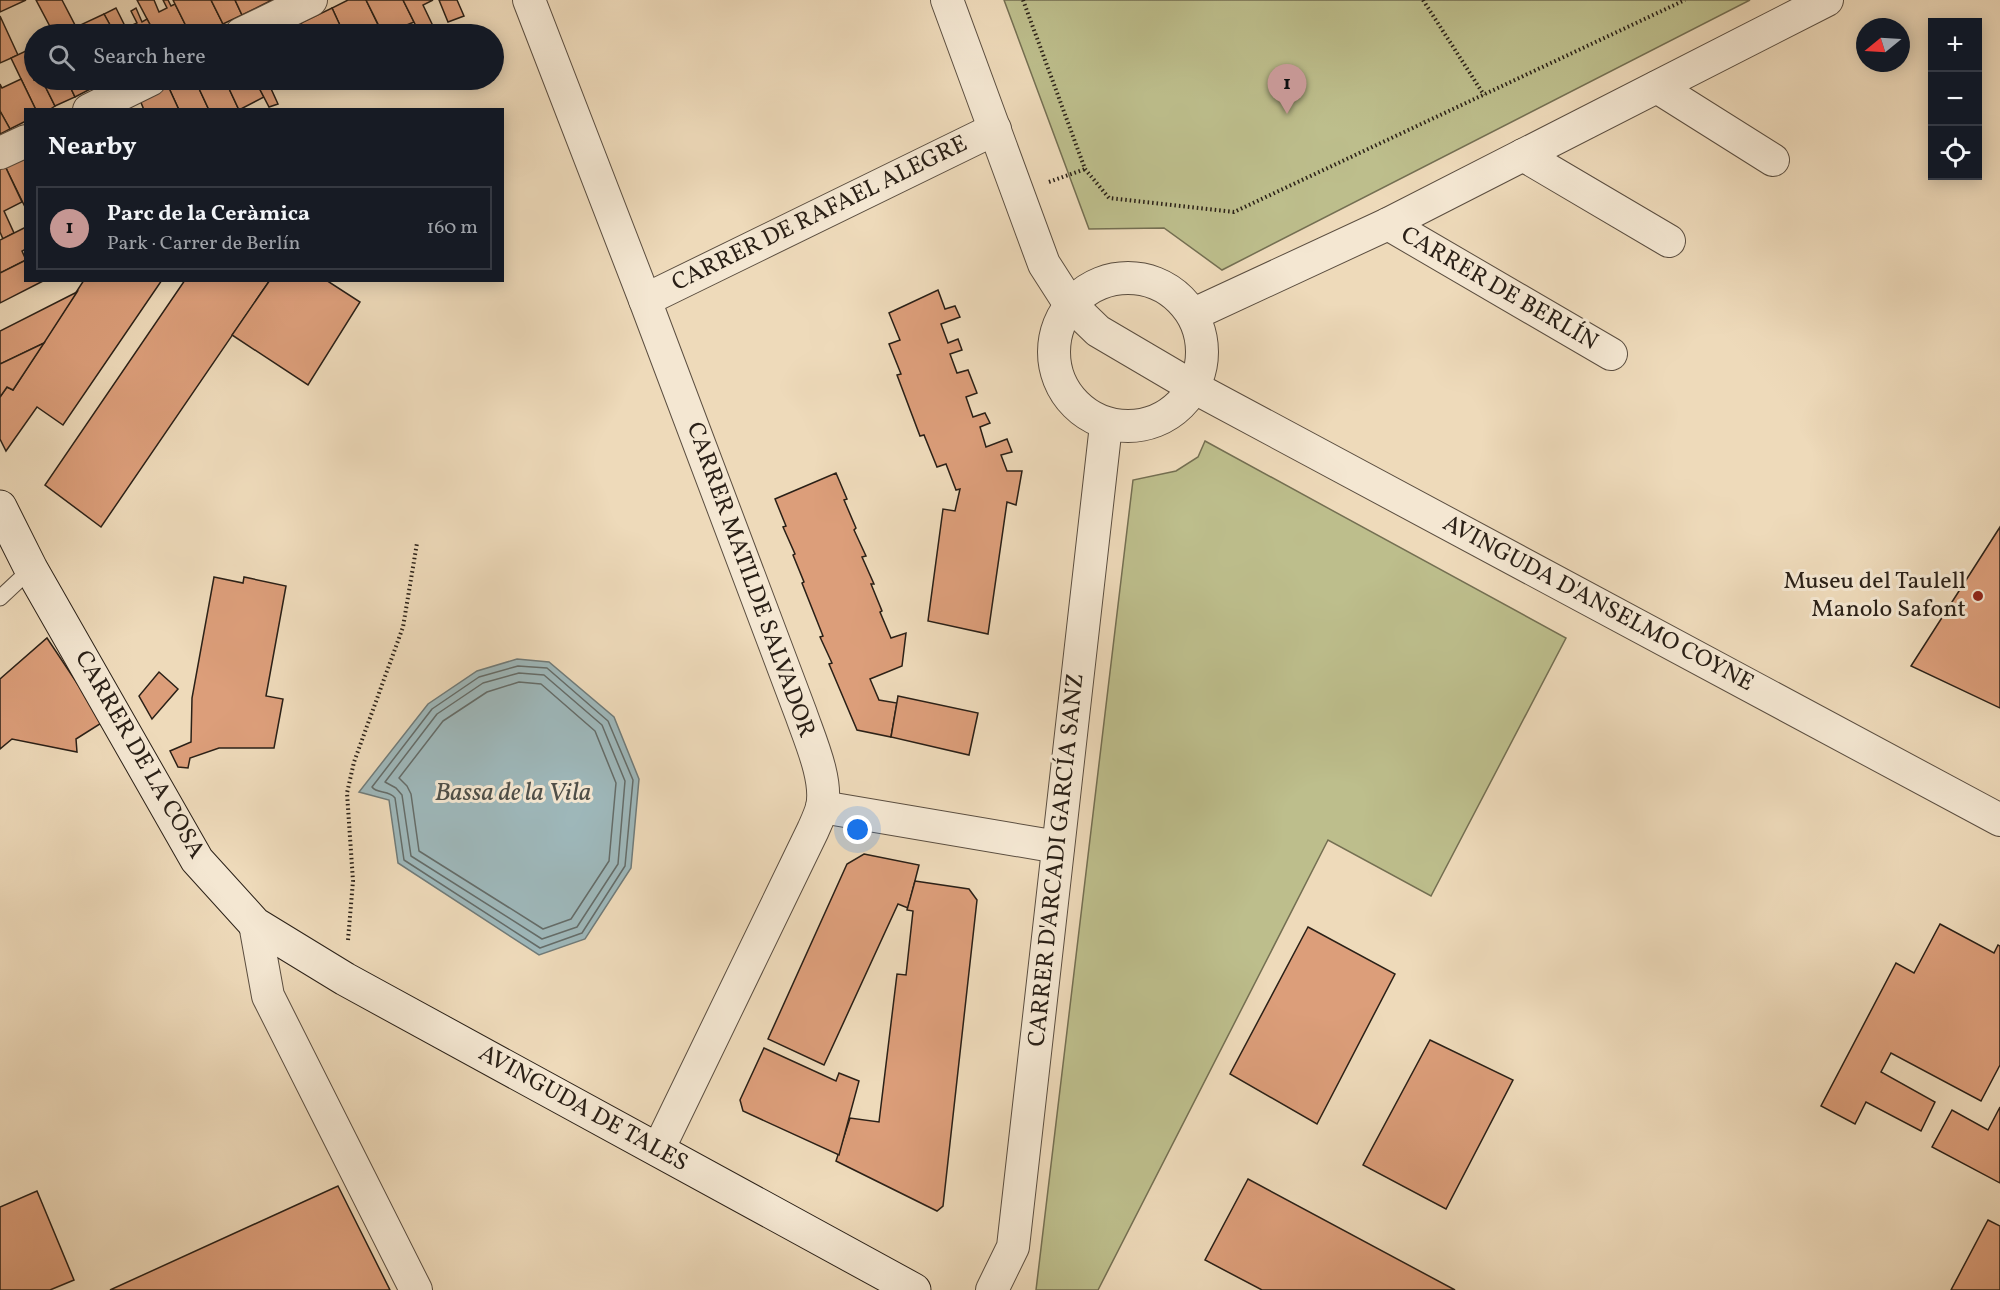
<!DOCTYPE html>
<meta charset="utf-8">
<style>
body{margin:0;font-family:Vollkorn,serif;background:#20242c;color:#f1f3f6}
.controls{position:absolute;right:18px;top:18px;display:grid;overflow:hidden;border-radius:0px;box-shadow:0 3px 15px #0003}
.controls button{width:54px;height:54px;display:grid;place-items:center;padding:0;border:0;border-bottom:2px solid #363941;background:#171b24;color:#f1f3f6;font:30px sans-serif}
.compass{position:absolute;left:1856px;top:18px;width:54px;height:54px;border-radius:50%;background:#171b24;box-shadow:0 3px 15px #0003;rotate:252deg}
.you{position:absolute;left:858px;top:830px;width:21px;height:21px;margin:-15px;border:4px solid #fff;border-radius:50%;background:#1a73e8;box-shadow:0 0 0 9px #1a73e833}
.badge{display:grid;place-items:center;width:39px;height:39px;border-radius:50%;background:#c59692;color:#111;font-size:20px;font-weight:700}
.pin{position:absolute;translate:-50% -50px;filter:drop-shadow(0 2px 3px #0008)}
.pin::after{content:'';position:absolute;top:32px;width:21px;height:18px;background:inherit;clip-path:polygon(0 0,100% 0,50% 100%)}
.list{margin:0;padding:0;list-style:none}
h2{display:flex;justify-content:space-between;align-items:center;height:78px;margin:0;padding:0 24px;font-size:26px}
h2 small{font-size:20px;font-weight:400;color:#9ea1a6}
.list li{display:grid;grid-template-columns:39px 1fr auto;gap:18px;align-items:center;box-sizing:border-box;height:84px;margin:0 12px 12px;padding:0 12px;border:2px solid #363941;border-radius:0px}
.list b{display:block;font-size:22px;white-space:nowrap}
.list p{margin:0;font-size:20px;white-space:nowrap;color:#9ea1a6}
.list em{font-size:20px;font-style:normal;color:#9ea1a6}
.icon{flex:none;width:33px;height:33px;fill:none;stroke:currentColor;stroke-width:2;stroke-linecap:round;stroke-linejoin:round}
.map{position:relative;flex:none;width:2000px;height:1290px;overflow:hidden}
.search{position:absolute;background:#171b24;box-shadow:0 3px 15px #0003;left:24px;top:24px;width:480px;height:66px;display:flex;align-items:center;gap:15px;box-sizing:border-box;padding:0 21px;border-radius:33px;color:#9ea1a6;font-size:22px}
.panel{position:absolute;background:#171b24;box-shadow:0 3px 15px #0003;left:24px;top:108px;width:480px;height:174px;border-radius:0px}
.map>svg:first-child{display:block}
.green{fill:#bdbe8c;stroke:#746f52;stroke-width:1.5}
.water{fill:#9eb8bb;stroke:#707b79;stroke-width:1.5}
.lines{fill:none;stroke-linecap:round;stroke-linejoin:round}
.shore{stroke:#646c69;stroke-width:1.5}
.building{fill:#dc9e7a;stroke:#2a2017;stroke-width:1.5}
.lane-casing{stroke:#5b4e40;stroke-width:17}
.street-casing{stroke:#5b4e40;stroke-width:34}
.secondary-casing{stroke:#2a2017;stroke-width:35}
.path{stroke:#2a2017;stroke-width:4;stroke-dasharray:1.5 3;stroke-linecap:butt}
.lane{stroke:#f4e7d2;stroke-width:15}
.street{stroke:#f4e7d2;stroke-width:32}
.secondary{stroke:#f4e7d2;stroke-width:33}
.poi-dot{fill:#8f2418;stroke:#f4e7d2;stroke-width:2}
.labels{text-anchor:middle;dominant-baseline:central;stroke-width:6;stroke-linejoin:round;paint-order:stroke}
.street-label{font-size:24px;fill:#2a2017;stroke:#f4e7d2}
.poi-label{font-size:24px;fill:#2a2017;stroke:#f4e7d2;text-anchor:end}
.water-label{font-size:26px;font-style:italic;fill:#4d4e48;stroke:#f4e7d2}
</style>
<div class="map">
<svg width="2000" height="1290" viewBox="0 0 2000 1290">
<rect width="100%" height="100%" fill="#eedaba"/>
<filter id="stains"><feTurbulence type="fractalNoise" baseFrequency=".00333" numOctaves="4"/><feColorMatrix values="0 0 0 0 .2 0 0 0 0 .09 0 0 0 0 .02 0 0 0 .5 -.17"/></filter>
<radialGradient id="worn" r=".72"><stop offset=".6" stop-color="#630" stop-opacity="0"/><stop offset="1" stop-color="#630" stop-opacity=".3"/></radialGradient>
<g class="green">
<polygon points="1004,0 1750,0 1222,270 1164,228 1089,229"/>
<polygon points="1205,441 1566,638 1431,896 1328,840 1098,1290 1036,1290 1133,480 1176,471 1198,457"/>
</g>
<polygon class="water" points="517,659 549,662 614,717 639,779 631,868 585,939 539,955 398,863 389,800 359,792 428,704 477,671"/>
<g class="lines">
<g class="shore">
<path d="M518,666L547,668L608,721L633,780L625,866L582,933L540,948L404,860L395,798C389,790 377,794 372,787L432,709L479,677Z"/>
<polygon points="519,673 544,675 602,725 625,781 618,864 577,927 542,939 411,856 402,795 396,788 385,782 437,714 483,683"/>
<polygon points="519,682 541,684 595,731 616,783 609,861 571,919 543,929 419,851 411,794 407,786 399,778 443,721 487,692"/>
</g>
</g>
<g class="building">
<polygon points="0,0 26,0 0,12"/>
<polygon points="36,0 62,0 76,27 61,34 54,34"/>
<polygon points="137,0 154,0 159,12 167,8 163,0 168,0 171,6 175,4 190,34 155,34"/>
<polygon points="173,0 211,0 223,24 202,34 190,34"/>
<polygon points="211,0 235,0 242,15 223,24"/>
<polygon points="235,0 272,0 242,15"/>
<polygon points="348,0 366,0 382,33 344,34 332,8"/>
<polygon points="366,0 403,0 414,22 404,26 402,32 404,34 383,34"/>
<polygon points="403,0 433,0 423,5 434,28 420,34"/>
<polygon points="439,0 457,0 464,16 448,22"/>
<polygon points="116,8 126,28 137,23 131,11 136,8 142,22 147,19 155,34 115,34 104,14"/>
<polygon points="332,8 344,34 307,34 301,23"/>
<polygon points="104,14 115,34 79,34 76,27"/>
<polygon points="0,16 18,55 0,63"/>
<polygon points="301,23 307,34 276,34"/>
<polygon points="28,50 34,64 34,80 42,80 55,106 49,110 36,110 11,58"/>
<polygon points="21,79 36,110 26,110 26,121 10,129 0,111 0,84 2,88"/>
<polygon points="42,80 67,80 75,97 55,106"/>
<polygon points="67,80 102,80 104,82 75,97"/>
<polygon points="183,80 195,80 209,110 179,110 168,86"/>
<polygon points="195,80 225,80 239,110 209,110"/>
<polygon points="225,80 255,80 264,97 239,110"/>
<polygon points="255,80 272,80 268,82 278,104 269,107"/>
<polygon points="168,86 179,110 144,110 140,100"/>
<polygon points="0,111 10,129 0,134"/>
<polygon points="26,156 26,209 5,166"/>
<polygon points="5,166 22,202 4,211 14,233 3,239 0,232 0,169"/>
<polygon points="26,227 26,249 22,251 26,260 0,273 0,240"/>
<polygon points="26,260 26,280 45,280 0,303 0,273"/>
<polygon points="84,280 162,280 63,425 37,407 6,451 0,439 0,397 7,387 13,390"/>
<polygon points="185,280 270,280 101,527 45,485"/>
<polygon points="270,280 326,280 360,302 308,385 232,335"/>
<polygon points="938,290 945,309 955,306 960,317 941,324 948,343 958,339 962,350 950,354 957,373 968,370 977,393 966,397 973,417 985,413 990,423 980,427 986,447 1007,439 1012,452 1001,455 1007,471 1022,471 1016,505 1007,502 988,634 928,621 943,509 955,511 960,489 956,490 946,464 937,467 924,435 920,436 897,375 901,374 889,344 900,340 889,313"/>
<polygon points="77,292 44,343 0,364 0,331"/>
<polygon points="44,343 13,390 7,387 0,397 0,364"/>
<polygon points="836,473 847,499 844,500 856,528 854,530 866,556 862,557 874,584 871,584 882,611 880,612 891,638 906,633 902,666 870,679 879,700 897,703 891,737 857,730 829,664 832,663 820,637 823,636 802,583 804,582 793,555 795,554 783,527 786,526 775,499"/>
<polygon points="2000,527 2000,708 1911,666"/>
<polygon points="214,577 243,583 244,577 286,586 266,696 283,699 274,748 219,748 190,758 188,768 178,767 170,751 191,742 192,698"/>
<polygon points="47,638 103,722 76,739 77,752 12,739 0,749 0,679"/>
<polygon points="159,672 178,689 152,719 139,696"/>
<polygon points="898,696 978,713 969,755 891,737"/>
<polygon points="864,854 919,865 908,908 898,904 824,1065 768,1039 847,864"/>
<polygon points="915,881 969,889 977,900 943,1206 937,1211 836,1161 850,1118 879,1122 897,974 906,975 913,911 907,910"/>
<polygon points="1940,924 1994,953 1998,945 2000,946 2000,1065 1981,1101 1891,1053 1881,1072 1935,1102 1921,1131 1866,1102 1855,1124 1821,1106 1896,963 1914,973"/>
<polygon points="1308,927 1395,974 1317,1124 1230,1074"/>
<polygon points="1430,1040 1513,1080 1446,1209 1363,1165"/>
<polygon points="764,1048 836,1081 839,1073 859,1081 839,1155 743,1111 740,1100"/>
<polygon points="2000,1107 2000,1183 1932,1147 1952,1110 1988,1130"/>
<polygon points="1248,1179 1455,1290 1262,1290 1205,1260"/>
<polygon points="338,1186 390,1290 110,1290"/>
<polygon points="37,1191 74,1280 50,1290 0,1290 0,1207"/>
<polygon points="1988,1220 2000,1226 2000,1290 1951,1290"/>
</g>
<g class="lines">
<g class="lane-casing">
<polyline id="lane" points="0,598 31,569"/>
</g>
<g class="street-casing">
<g id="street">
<path d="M529,0L645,300L801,714C810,740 828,780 822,807C820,815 816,823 813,830L658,1150"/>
<polyline points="947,0 1044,264 1069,303 1098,331 1195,388 2000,820"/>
<polyline points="241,34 311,0"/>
<polyline points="1657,87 1773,160"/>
<polyline points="89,110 150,80"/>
<polyline points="0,153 26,141"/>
<polyline points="1523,155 1669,241"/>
<polyline points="1388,224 1611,354"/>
<circle cx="1128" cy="352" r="74"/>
<polyline points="645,300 995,129"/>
<polyline points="1194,314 1388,224 1827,0"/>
<polyline points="822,807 1058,847"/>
<polyline points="255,924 268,996 416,1290"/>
<polyline points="992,1290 1013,1247 1106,425"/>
</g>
</g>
<g class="secondary-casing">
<polyline id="secondary" points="0,507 31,569 197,860 255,924 345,979 914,1290"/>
</g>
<g class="path">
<polyline points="1023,0 1085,169 1109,198 1234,212 1685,0"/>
<polyline points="1423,0 1484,95"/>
<polyline points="1049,182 1085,169"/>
<polyline points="348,940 353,881 347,793 354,762 403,627 417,543"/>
</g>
<use href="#lane" class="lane"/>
<use href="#street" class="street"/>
<use href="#secondary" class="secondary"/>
</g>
<circle class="poi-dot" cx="1978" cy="596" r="6"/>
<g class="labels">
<g class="street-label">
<text transform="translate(820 214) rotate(-26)">CARRER DE RAFAEL ALEGRE</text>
<text transform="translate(1499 289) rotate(30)">CARRER DE BERLÍN</text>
<text transform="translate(750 580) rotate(70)">CARRER MATILDE SALVADOR</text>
<text transform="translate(1598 604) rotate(28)">AVINGUDA D'ANSELMO COYNE</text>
<text transform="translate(139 755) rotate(60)">CARRER DE LA COSA</text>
<text transform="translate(1057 860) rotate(-84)">CARRER D'ARCADI GARCÍA SANZ</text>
<text transform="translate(583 1109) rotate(29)">AVINGUDA DE TALES</text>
</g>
<g class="poi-label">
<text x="1966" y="582">Museu del Taulell<tspan x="1966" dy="28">Manolo Safont</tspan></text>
</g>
<g class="water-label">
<text x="513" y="793">Bassa de la Vila</text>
</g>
</g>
<rect width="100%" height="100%" filter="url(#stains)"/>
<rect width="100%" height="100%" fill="url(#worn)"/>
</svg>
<div class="controls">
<button>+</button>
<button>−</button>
<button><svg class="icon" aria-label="locate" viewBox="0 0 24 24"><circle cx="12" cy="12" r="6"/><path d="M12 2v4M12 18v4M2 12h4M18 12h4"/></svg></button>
</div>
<svg class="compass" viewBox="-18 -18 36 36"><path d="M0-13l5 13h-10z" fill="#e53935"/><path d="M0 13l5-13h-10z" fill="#9ea1a6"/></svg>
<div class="you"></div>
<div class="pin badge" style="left:1287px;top:114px">1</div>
<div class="search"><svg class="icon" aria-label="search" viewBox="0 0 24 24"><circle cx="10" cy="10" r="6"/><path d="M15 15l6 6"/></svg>Search here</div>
<section class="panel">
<h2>Nearby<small></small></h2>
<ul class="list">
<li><span class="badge">1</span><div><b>Parc de la Ceràmica</b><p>Park · Carrer de Berlín</p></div><em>160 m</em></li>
</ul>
</section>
</div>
